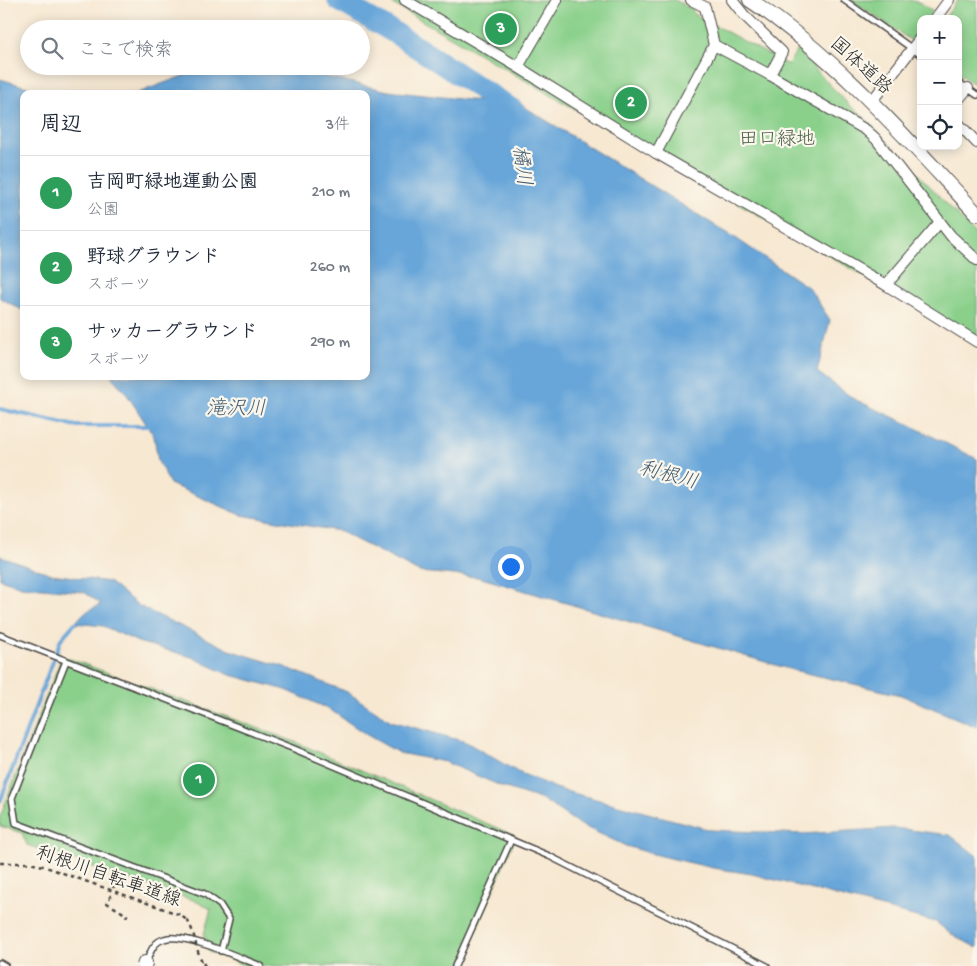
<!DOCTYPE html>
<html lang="ja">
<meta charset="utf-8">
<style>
body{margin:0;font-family:"Gochi Hand","Klee One",sans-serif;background:#f6f6f7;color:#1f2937}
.controls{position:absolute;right:15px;top:15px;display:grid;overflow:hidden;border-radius:10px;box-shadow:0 2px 12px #0003}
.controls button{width:45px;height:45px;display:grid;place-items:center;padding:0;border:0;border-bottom:1px solid #e0e1e3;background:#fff;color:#1f2937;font:25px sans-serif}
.you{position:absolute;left:510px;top:566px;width:18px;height:18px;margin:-12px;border:4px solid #fff;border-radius:50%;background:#1a73e8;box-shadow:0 0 0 8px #1a73e833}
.badge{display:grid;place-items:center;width:32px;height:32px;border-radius:50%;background:#0f766e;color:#fff;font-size:16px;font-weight:700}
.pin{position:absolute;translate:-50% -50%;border:2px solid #fff;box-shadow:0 1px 5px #0006}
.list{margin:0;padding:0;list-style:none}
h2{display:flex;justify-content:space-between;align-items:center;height:65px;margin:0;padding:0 20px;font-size:21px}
h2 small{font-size:16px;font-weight:400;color:#747a83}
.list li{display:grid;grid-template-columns:32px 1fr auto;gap:15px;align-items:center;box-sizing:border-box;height:75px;padding:0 20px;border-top:1px solid #e0e1e3}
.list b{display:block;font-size:19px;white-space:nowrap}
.list p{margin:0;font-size:16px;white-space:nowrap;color:#747a83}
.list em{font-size:16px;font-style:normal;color:#747a83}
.icon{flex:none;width:28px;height:28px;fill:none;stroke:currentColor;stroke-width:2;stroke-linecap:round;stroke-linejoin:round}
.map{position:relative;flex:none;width:977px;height:966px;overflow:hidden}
.search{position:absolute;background:#fff;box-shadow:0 2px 12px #0003;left:20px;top:20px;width:350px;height:55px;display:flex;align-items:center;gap:12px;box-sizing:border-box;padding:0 18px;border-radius:28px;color:#747a83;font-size:19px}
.panel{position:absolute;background:#fff;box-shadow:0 2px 12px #0003;left:20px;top:90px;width:350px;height:290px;border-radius:10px}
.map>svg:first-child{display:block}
.green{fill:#8ad08b;stroke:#5a7e5b}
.water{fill:#67a6d9;stroke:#496882}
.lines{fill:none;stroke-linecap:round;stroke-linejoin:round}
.stream{stroke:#67a6d9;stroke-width:4}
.river{stroke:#67a6d9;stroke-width:22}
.lane-casing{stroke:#4a4744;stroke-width:8}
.street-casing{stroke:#4a4744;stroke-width:12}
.secondary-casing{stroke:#4a4744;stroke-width:16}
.path{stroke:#4a4744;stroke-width:2.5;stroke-dasharray:4 4;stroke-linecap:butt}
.lane{stroke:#fff;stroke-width:5}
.street{stroke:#fff;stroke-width:10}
.secondary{stroke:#fff;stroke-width:14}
.path-bridge{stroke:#4a4744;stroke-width:2.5;stroke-dasharray:4 4;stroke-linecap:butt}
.labels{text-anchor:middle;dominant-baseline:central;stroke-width:4.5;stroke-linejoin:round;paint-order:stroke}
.street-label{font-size:19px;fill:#2b2b2b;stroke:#fbf7ec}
.park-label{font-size:19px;fill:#485d48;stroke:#fbf7ec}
.water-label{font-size:20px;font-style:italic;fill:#435c71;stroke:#fbf7ec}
</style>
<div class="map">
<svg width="977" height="966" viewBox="0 0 977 966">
<rect width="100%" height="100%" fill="#fbf7ec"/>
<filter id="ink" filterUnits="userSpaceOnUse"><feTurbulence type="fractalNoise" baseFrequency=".02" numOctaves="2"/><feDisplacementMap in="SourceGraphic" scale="10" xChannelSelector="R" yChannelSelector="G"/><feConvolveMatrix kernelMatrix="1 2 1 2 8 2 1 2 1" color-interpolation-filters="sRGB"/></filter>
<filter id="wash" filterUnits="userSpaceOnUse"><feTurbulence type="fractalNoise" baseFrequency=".0096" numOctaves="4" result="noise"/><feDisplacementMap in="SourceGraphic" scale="20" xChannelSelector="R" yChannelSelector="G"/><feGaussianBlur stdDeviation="1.12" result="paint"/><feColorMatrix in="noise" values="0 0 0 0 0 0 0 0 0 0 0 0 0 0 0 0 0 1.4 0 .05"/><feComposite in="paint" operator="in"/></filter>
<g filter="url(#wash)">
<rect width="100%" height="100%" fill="#f7e8d2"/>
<g class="green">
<polygon points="386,0 675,0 692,9 694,14 788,65 797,50 850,106 862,115 977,236 977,341"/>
<polygon points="851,0 909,0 921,3 933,12 928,19 921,19 921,29 912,41"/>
<polygon points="958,0 977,0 977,86 958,73 958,19 944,19"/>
<polygon points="62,656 295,742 516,836 461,966 247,966 209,952 204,934 211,909 193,900 27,845 22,833 0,826 0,817"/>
</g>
<g class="water">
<polygon points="310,73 388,91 523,106 737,239 809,288 830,320 817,372 854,399 910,425 977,459 977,727 901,695 789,669 478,577 419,572 339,531 241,515 170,484 158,461 154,436 126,393 111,376 366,376 366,94 135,94 188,74"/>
<polygon points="0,79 51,94 24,94 24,311 0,298"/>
<polygon points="0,556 52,574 109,582 139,606 232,651 285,667 347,692 391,721 466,742 516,771 558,789 711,830 803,834 894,828 950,835 977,856 977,948 948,932 936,922 752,874 713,868 657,855 626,846 579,824 543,800 503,787 445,762 399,753 367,735 329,709 286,690 227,674 192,657 138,642 103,626 75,623 84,613 101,604 84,592 21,586 0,579"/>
</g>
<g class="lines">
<g class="stream">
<polyline points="0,409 76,426 151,426"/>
<polyline points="0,802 61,639 75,623"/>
</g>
<polyline class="river" points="338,0 395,33 513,110 516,129"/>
</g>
</g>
<g filter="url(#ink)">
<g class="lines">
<g class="lane-casing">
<g id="lane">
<polyline points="844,0 921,55"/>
<polyline points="958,82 977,95"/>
<polyline points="0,635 292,748 511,840 549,856 767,966"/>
<polyline points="66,661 12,798 16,823 205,894 220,905 229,919 221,951"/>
<polyline points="0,963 5,966"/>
<path d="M146,963C150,953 153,942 164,939C184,932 240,958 261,966"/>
<polyline points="455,966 511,840"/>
</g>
</g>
<g class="street-casing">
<g id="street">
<polyline points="405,0 518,67 656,153 886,285 977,342"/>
<polyline points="691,0 705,7 714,45 770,75 782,52 744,15 732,0"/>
<polyline points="935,19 949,0"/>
<polyline points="518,67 557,0"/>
<polyline points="770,75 866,130 876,139 951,236 977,260"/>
<polyline points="958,100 968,88"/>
<polyline points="872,101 921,37"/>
<polyline points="958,123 977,143"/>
<polyline points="656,153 714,45"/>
<polyline points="886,285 939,223"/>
</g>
</g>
<g class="secondary-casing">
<g id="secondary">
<path d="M750,0C837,58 906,138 977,214"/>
<polyline points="144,966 145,963"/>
</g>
</g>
<g class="path">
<polyline points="0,863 29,863 43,866 178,914 187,920"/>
<polyline points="113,888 119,871"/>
<polyline points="111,895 107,903 127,915 126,917"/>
<polyline points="203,963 205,966"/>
</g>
<use href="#lane" class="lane"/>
<use href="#street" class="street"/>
<use href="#secondary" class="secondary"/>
<path class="path-bridge" d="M187,920C196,933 195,950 203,963"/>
</g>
</g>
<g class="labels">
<g class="street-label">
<text transform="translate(860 67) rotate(42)">国体道路</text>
<text transform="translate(108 878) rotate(19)">利根川自転車道線</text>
</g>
<g class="park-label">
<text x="777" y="140">田口緑地</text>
</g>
<g class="water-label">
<text transform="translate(520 166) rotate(83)">橘川</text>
<text x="236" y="410">滝沢川</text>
<text transform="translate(668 477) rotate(15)">利根川</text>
</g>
</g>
</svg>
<div class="controls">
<button>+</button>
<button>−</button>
<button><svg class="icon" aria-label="locate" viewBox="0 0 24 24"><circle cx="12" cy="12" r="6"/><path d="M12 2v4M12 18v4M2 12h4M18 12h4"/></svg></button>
</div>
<div class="you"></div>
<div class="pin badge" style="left:199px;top:780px;background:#2e9e5b">1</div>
<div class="pin badge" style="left:631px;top:103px;background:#2e9e5b">2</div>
<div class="pin badge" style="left:501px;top:29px;background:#2e9e5b">3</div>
<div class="search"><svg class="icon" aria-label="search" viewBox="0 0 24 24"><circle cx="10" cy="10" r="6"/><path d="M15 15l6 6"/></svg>ここで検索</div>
<section class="panel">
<h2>周辺<small>3件</small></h2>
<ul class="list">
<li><span class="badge" style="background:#2e9e5b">1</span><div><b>吉岡町緑地運動公園</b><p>公園</p></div><em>210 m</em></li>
<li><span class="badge" style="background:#2e9e5b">2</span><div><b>野球グラウンド</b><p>スポーツ</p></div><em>260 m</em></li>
<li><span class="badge" style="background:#2e9e5b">3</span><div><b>サッカーグラウンド</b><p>スポーツ</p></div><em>290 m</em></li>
</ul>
</section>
</div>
